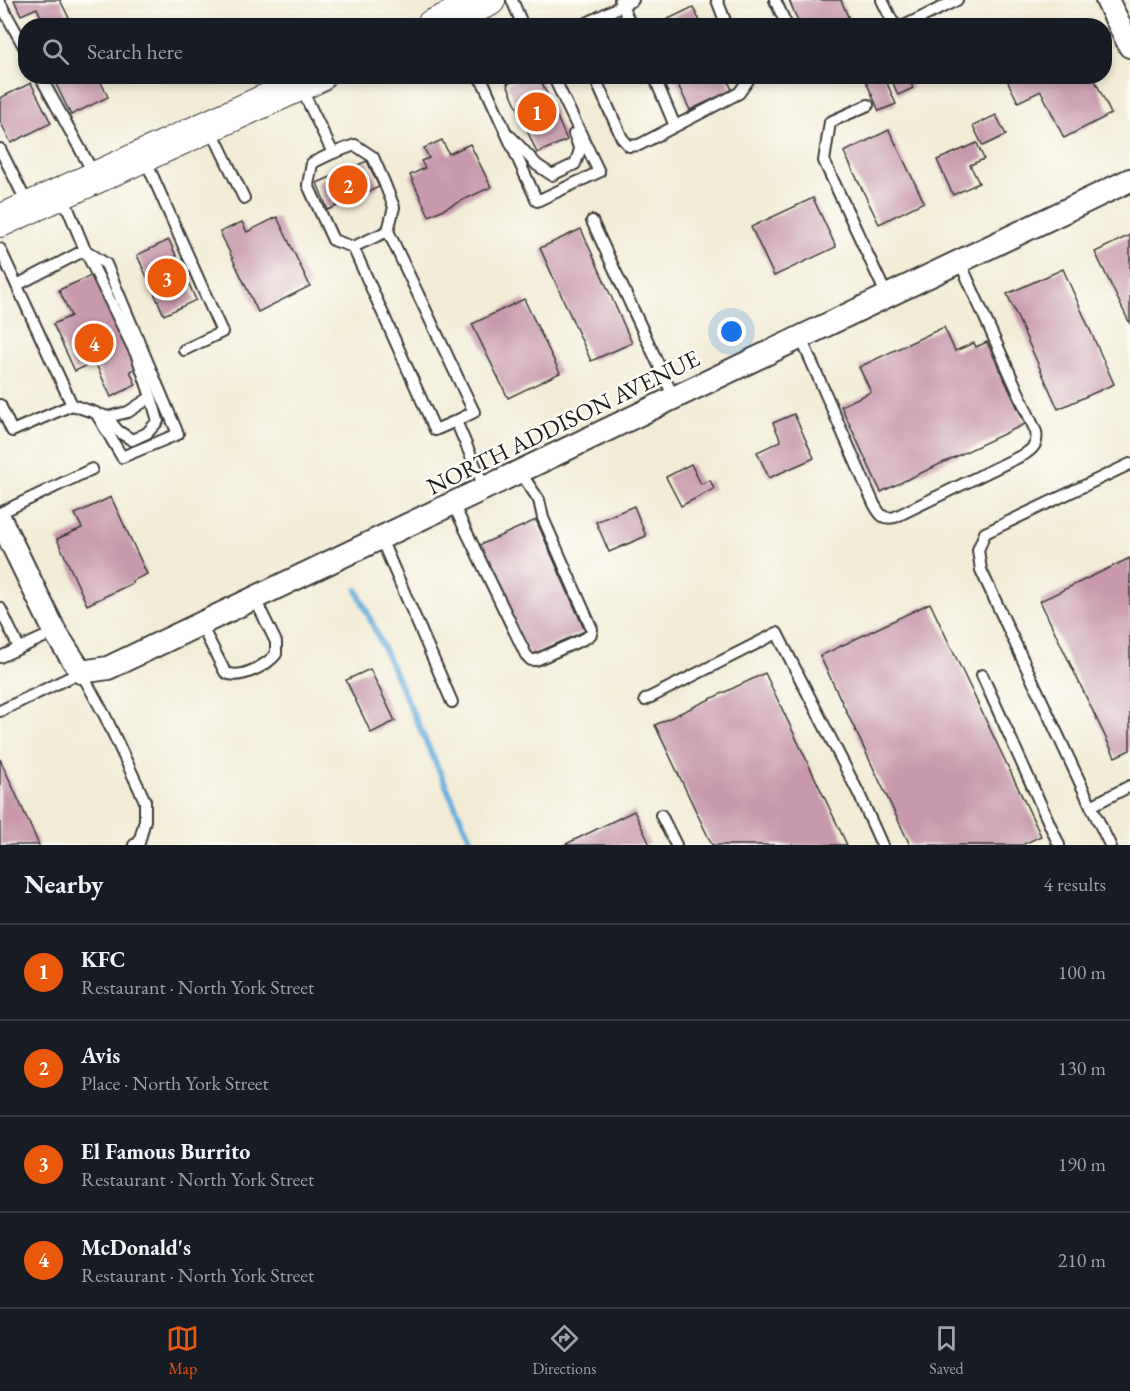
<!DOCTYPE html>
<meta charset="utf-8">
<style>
body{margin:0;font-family:"EB Garamond",serif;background:#20242c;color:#f1f3f6}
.you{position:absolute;left:732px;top:332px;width:21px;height:21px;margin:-15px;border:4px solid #fff;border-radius:50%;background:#1a73e8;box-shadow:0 0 0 9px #1a73e833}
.badge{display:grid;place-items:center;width:39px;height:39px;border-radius:50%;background:#ea580c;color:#fff;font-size:20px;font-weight:700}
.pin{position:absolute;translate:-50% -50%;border:3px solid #fff;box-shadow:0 2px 6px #0006}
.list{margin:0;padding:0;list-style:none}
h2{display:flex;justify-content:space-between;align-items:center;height:78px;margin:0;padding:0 24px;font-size:26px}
h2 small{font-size:20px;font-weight:400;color:#9ea1a6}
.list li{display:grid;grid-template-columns:39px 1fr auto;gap:18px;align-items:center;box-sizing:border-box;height:96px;padding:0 24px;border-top:2px solid #363941}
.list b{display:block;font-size:22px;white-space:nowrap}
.list p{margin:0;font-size:20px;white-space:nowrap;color:#9ea1a6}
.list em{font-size:20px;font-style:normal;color:#9ea1a6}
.icon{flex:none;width:33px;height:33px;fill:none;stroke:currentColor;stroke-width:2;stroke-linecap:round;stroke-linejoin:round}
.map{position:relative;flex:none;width:1130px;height:845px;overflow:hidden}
.search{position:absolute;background:#171b24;box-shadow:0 3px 9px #0003;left:18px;right:18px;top:18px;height:66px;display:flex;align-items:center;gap:15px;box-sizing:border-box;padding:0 21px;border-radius:24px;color:#9ea1a6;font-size:22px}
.sheet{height:462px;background:#171b24}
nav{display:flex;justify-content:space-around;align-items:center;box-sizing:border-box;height:84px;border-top:2px solid #363941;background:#171b24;font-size:16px;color:#9ea1a6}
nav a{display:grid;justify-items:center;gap:3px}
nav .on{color:#ea580c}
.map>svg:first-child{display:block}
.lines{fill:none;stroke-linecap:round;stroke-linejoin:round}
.stream{stroke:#63abda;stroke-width:6}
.building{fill:#c899ac}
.service-casing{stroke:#3c3b38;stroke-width:14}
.minor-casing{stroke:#3c3b38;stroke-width:26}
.secondary-casing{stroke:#3c3b38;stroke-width:34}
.service{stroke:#fff;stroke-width:10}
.minor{stroke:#fff;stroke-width:22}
.secondary{stroke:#fff;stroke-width:32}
.labels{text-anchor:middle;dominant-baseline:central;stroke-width:5;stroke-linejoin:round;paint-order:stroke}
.street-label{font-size:24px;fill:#1c1c1c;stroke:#fdfcf7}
</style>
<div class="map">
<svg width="1130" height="845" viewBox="0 0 1130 845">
<rect width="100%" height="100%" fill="#fdfcf7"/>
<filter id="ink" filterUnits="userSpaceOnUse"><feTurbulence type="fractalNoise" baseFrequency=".0167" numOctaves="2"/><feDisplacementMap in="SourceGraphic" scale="12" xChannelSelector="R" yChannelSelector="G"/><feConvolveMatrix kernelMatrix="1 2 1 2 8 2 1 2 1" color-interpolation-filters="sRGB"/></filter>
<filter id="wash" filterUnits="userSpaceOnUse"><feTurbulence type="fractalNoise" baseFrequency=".008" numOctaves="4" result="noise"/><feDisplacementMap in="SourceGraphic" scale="24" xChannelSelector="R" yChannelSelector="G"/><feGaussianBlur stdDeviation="1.35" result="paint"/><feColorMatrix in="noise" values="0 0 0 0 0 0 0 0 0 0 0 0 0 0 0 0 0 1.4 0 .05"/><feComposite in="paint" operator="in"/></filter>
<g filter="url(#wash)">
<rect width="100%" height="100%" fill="#f2ecd6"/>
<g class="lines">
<polyline class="stream" points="357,590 473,845"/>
</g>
<g id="blocks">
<g class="building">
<polygon points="14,0 60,0 73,26 45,26 37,8 21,15"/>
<polygon points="789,0 841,0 852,26 800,26"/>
<polygon points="693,7 702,26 654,26"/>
<polygon points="52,76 98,76 108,97 71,115"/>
<polygon points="525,76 539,76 567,140 537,153 507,84"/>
<polygon points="674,76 726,76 732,90 690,110"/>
<polygon points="871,76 884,76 896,104 879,111 865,79"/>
<polygon points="890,76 908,76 913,88 898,95"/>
<polygon points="1005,76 1093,76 1111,114 1064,138 1041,91 1018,102"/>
<polygon points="31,83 51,123 11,143 0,121 0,98"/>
<polygon points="996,115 1006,135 983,146 973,126"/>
<polygon points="889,130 924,202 879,224 844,152"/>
<polygon points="442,140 449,154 470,144 491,187 429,216 410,175 425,168 421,161 429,158 424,148"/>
<polygon points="977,143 984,159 970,165 979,183 953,195 937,160"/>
<polygon points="367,161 379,187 328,210 317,183"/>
<polygon points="813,198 836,247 774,276 751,227"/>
<polygon points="277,217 310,286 258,312 220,232 242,222 247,232"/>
<polygon points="581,229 632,343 591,361 540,248"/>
<polygon points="1130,235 1130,324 1095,252"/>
<polygon points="169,240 196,300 164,315 137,255"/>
<polygon points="1063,269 1114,384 1058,409 1007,294"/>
<polygon points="95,274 138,367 130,371 136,385 111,397 95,362 75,371 53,324 71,316 59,290"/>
<polygon points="524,299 560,373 508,398 472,324"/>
<polygon points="944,327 955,351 974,343 976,347 987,342 1025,424 881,492 841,406 871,392 859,367"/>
<polygon points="794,414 814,458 769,478 757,452 781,441 773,423"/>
<polygon points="691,464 701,484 710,480 714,489 681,506 666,477"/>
<polygon points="111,497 147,574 132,581 133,583 87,605 57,539 82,528 75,514"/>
<polygon points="634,506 646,536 609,552 596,522"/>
<polygon points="536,520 585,631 530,656 480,545"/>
<polygon points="1130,558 1130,750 1115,757 1040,601"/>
<polygon points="930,603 1041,836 1022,845 910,845 820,656"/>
<polygon points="370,669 395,721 371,733 346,680"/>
<polygon points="765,673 847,845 712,845 655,725"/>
<polygon points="0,759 39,845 0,845"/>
<polygon points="634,811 650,845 564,845"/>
</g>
</g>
</g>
<g filter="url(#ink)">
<use href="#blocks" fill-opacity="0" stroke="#3c3b38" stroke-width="1.5"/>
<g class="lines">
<g class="service-casing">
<g id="service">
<polyline points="512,0 523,26"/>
<polyline points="620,0 631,26"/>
<polyline points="717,0 727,26"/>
<polyline points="775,0 787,26"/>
<polyline points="882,0 892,21 897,26"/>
<polyline points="0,3 26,50"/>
<polyline points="581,26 633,0"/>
<polyline points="904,26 957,0"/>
<polyline points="40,76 94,174"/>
<polyline points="478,76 484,84 537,201 599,172 553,76"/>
<polyline points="594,76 622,138 629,146 639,145 739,93 749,79 748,76"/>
<polyline points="654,76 675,126"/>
<polyline points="301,88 333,153 355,145 373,157 384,182 394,207 388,231"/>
<polyline points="868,105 830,122 824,161 887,296"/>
<polyline points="211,129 244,198"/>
<polyline points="511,137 537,165 552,175 575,164 580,150 574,134"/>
<polyline points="0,149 28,205"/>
<polyline points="333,153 312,163 308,185 333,240 353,247"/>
<polyline points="145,159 222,332 184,350"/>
<polyline points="62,194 85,250 106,264 178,434 122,457 96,413 72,405"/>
<polyline points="592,221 674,398"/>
<polyline points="0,249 72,405 12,431 0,405"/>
<polyline points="17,285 85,250 137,356 151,397 128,412 107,417"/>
<path d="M801,338L874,504C880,514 882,520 895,517L1025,454C1034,448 1038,443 1036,432L960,262"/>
<polyline points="102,415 107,417 118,431 132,440 147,433 158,421 151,397"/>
<polyline points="456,421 435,430 353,247 388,231 474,412 456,421 485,489"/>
<polyline points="1130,464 985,533 978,550 981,570 1091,806 1130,786"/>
<polyline points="453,504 526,655 531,660 536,660 586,638 591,634 592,629 543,518 539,500 520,472"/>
<polyline points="0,513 92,469"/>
<polyline points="381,539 452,702"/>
<polyline points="0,608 19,648"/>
<path d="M201,625L225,672C239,681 267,665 276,654V642L255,599"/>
<polyline points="0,657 55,632"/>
<polyline points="982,675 1059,845"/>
<polyline points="645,700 777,633 859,794 882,845"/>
<polyline points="0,711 81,672 105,716 145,801 145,820 139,843 134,845"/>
<polyline points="1091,806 1110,845"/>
<polyline points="661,815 676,845"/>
</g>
</g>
<g class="minor-casing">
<g id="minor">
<polyline points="1107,0 1130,46"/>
<polyline points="0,519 55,632 81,672 108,668 1130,180"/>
</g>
</g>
<g class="secondary-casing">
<g id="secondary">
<polyline points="432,26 489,0"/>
<polyline points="0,221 319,76"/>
</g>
</g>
<use href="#service" class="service"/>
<use href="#minor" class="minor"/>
<use href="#secondary" class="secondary"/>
</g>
</g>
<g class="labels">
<g class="street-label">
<text transform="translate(563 422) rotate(-26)">NORTH ADDISON AVENUE</text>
</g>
</g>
</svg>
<div class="you"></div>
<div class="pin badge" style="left:537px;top:112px">1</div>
<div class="pin badge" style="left:348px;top:185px">2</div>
<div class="pin badge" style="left:167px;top:278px">3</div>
<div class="pin badge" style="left:94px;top:343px">4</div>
<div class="search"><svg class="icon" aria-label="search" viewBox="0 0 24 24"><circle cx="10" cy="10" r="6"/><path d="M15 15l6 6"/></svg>Search here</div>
</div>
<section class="sheet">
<h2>Nearby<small>4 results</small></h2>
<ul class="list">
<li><span class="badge">1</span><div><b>KFC</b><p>Restaurant · North York Street</p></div><em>100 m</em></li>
<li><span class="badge">2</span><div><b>Avis</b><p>Place · North York Street</p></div><em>130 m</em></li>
<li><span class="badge">3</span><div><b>El Famous Burrito</b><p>Restaurant · North York Street</p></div><em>190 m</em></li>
<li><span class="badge">4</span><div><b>McDonald's</b><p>Restaurant · North York Street</p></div><em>210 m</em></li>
</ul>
</section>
<nav>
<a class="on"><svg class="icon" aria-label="map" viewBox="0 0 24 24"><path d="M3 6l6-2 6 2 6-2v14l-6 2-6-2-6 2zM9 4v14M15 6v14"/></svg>Map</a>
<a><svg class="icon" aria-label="directions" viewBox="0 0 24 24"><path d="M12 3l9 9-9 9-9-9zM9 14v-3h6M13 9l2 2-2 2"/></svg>Directions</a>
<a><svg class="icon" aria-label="saved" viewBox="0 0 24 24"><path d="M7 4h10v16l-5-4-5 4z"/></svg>Saved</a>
</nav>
